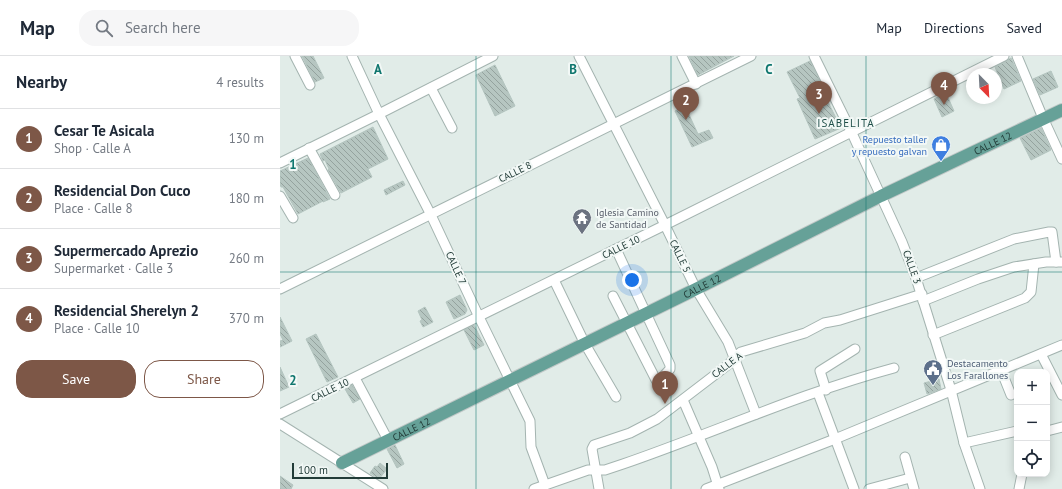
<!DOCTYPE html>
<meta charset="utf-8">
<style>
body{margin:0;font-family:"PT Sans",sans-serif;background:#f6f6f7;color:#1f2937}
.controls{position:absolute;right:12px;bottom:12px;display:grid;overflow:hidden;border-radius:8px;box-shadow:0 2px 10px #0003}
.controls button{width:36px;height:36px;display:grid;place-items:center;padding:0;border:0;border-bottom:1px solid #e0e1e3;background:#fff;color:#1f2937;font:20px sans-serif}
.compass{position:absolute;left:686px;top:12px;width:36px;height:36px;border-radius:50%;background:#fff;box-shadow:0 2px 10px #0003;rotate:156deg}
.scale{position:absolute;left:12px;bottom:10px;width:96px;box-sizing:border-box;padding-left:4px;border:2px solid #223c38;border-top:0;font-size:11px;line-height:14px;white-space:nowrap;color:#223c38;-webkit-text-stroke:3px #f2f8f6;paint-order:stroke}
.you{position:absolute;left:352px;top:224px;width:14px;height:14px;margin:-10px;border:3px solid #fff;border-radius:50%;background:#1a73e8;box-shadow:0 0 0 6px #1a73e833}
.badge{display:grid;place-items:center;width:26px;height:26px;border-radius:50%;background:#7d5747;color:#fff;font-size:13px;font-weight:700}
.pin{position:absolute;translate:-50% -33px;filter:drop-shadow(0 1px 2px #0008)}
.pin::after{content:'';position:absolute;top:21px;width:14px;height:12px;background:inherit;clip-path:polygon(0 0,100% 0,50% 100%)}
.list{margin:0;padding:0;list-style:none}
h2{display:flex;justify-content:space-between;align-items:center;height:52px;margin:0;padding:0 16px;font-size:17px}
h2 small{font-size:13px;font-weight:400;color:#747a83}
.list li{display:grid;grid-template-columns:26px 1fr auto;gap:12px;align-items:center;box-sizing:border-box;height:60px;padding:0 16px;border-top:1px solid #e0e1e3}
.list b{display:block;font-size:15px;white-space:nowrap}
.list p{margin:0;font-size:13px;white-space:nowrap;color:#747a83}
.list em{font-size:13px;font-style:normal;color:#747a83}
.actions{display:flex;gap:8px;padding:12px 16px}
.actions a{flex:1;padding:9px 0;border:1px solid #7d5747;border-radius:16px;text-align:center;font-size:14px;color:#7d5747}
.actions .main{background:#7d5747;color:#fff}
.icon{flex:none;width:22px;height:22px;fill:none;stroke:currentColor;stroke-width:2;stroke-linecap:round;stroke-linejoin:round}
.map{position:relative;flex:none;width:782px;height:433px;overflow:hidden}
header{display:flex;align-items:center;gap:24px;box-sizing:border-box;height:56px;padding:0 20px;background:#fff;border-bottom:1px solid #e0e1e3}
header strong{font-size:19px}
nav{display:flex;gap:22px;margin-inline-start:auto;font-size:14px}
.search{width:280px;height:36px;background:#f6f6f7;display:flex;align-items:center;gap:10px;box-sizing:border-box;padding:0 14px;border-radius:16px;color:#747a83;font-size:15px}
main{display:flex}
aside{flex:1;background:#fff}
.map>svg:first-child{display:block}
.building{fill:url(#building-back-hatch);stroke:#b4c5c0}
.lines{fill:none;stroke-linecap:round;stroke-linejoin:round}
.minor-casing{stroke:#a4b4b0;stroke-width:11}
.major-casing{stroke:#c1c8c7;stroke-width:14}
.minor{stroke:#fff;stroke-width:9}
.major{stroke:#66a198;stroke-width:12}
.grid{fill:none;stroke:#0f766e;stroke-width:1;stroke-opacity:0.55}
.labels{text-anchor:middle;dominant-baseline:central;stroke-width:4;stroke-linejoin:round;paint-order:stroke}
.shop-label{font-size:10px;fill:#366cbe;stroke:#f2f8f6;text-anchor:end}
.street-label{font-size:10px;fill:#223c38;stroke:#f2f8f6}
.worship-label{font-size:10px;fill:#5b616d;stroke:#f2f8f6;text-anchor:start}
.service-label{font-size:10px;fill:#4e5e75;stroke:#f2f8f6;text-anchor:start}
.neighbourhood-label{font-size:11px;letter-spacing:1px;fill:#1e4e48;stroke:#f2f8f6}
.grid-label{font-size:13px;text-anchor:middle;font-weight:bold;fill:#0f766e;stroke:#f2f8f6;stroke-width:4;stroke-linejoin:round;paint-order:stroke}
</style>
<header>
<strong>Map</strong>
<div class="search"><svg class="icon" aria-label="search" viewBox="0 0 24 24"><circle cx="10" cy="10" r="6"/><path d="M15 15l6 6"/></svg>Search here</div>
<nav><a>Map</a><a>Directions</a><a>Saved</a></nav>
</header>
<main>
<aside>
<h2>Nearby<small>4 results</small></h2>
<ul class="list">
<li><span class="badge">1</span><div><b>Cesar Te Asicala</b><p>Shop · Calle A</p></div><em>130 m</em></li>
<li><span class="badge">2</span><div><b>Residencial Don Cuco</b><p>Place · Calle 8</p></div><em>180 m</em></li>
<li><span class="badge">3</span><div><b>Supermercado Aprezio</b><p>Supermarket · Calle 3</p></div><em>260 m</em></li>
<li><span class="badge">4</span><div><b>Residencial Sherelyn 2</b><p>Place · Calle 10</p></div><em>370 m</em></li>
</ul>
<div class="actions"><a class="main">Save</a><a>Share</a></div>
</aside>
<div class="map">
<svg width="782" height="433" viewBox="0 0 782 433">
<defs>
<pattern id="building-back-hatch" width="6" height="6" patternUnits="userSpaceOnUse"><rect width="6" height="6" fill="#b6c6c1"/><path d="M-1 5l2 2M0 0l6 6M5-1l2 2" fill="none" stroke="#94a29e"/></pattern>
</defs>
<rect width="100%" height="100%" fill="#e1ece8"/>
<g class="building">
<polygon points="22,0 33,0 44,22 35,26"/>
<polygon points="409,0 454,0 418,19"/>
<polygon points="731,2 741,25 724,33 715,11"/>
<polygon points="530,5 542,29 540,30 561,72 535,83 517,43 520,42 507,16"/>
<polygon points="215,9 235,50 215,60 196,19"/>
<polygon points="771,15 778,31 760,39 753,23"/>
<polygon points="666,37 674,55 662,61 654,43"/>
<polygon points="405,50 418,78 429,74 433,82 412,91 395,55"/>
<polygon points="93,71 108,103 88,113 92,121 61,137 48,114 49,113 45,104 43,105 40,98"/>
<polygon points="761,72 771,94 751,104 740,82"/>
<polygon points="28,102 50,143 43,146 43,145 18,158 3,131 1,131 0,128 0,115"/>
<polygon points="123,125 125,129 106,139 104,134"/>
<polygon points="180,239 187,254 185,258 174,263 166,246"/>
<polygon points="145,251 153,266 143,271 140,265 142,264 138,255"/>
<polygon points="0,261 12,285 0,291 0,285 3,284 0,278"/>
<polygon points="194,269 204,289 194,294 184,274"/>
<polygon points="36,278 58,321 47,326 26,283"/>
<polygon points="0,311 9,331 0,335"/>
<polygon points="659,323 661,333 647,338 644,327"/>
<polygon points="72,329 80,343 73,347 65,333"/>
<polygon points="115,389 124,408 117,412 107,393"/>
<polygon points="100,407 107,413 99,423 90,417 95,410 97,411"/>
<polygon points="0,420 13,429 11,433 0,433"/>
</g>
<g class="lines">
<g class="minor-casing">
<g id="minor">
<polyline points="15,0 30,29"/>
<polyline points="72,0 99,58 151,159 199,261 250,365 251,391 265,429"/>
<polyline points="299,0 385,169 416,233 448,286 476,358"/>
<polyline points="402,0 416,28"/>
<polyline points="534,0 571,75 622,186 636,222 671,334 684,387 700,433"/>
<polyline points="737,0 763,62 782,103"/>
<polyline points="151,32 172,72"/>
<polyline points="29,92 55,139"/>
<polyline points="0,107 99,58 213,0"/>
<polyline points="0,140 13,162"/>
<polyline points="636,222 734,183 769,176 772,176 776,206"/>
<polyline points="274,224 305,288 336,341"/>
<polyline points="0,233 471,0"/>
<polyline points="333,240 376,324 380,324 390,313 390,309 336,193"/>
<polyline points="643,245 698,223 734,211 766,206 781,206"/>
<polyline points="653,279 745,242 751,236 754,208"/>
<polyline points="761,298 782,339"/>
<polyline points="721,314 731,339"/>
<polyline points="75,322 108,384"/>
<polyline points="546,334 540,315 575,293"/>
<polyline points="538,337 574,433"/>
<polyline points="403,344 432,411 439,433"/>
<polyline points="0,358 385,169 724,0"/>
<polyline points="0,368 103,433"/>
<polyline points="767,375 782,371"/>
<polyline points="684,387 737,375"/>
<polyline points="625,401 634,433"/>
<path d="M254,433L308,414H325L343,408C433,377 521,337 614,312"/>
<polyline points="319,433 312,393 314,389 350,377 377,363 449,308 454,302 461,296 525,277 544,267 560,264 642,238"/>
<polyline points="426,433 555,383 782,289"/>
<polyline points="589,433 630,422"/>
<polyline points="739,433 742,418"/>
</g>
</g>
<g class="major-casing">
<g id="major">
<path id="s1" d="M62,407L416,233L601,140L782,54"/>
</g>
</g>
<use href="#minor" class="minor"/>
<use href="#major" class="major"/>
</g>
<path class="grid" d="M196,0V433M391,0V433M586,0V433M0,216H782"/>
<defs>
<g id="shop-pin" transform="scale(1)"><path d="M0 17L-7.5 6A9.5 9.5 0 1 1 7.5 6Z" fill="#3f7fe0" stroke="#f2f8f6"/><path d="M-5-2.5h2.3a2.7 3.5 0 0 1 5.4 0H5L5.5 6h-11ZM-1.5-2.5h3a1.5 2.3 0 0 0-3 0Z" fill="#fff"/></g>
<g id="temple-pin" transform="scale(1)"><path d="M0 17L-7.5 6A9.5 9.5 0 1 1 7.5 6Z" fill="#6b7280" stroke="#f2f8f6"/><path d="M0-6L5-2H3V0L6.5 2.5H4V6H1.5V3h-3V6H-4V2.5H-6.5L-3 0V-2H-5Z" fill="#fff"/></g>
<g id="civic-pin" transform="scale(1)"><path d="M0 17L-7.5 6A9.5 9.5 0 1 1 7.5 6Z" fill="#5c6f8a" stroke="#f2f8f6"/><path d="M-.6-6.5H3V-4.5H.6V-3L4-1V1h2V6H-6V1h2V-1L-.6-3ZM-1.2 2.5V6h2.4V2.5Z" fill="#fff"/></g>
</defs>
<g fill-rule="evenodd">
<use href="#shop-pin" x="661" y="89"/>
<use href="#temple-pin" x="302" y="162"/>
<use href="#civic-pin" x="653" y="313"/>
</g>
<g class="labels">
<g class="shop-label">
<text x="647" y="83">Repuesto taller<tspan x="647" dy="12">y repuesto galvan</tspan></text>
</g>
<g class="street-label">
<text stroke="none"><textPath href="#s1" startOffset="725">CALLE 12</textPath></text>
<text transform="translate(235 116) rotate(-26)">CALLE 8</text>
<text transform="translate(341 191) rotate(-26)">CALLE 10</text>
<text transform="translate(400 200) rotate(64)">CALLE 5</text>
<text transform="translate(632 211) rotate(70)">CALLE 3</text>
<text transform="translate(176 212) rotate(65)">CALLE 7</text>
<text stroke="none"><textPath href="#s1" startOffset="401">CALLE 12</textPath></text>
<text transform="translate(447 309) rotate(-37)">CALLE A</text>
<text transform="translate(50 334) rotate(-26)">CALLE 10</text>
<text stroke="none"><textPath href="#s1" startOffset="77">CALLE 12</textPath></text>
</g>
<g class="worship-label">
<text x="316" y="156">Iglesia Camino<tspan x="316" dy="12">de Santidad</tspan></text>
</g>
<g class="service-label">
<text x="667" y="307">Destacamento<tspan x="667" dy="12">Los Farallones</tspan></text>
</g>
<g class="neighbourhood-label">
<text x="566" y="67">ISABELITA</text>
</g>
</g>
<g class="grid-label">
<text x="98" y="18">A</text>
<text x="293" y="18">B</text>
<text x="489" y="18">C</text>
<text x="13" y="113">1</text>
<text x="13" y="329">2</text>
</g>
</svg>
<div class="controls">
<button>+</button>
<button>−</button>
<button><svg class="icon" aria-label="locate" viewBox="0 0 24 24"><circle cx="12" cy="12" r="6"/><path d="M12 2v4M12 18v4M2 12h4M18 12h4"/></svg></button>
</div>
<svg class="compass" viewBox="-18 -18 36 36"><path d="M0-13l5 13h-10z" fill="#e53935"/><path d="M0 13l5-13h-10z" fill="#747a83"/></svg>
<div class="scale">100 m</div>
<div class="you"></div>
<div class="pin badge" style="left:385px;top:348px">1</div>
<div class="pin badge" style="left:406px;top:64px">2</div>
<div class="pin badge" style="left:539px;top:58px">3</div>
<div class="pin badge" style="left:664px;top:49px">4</div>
</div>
</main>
